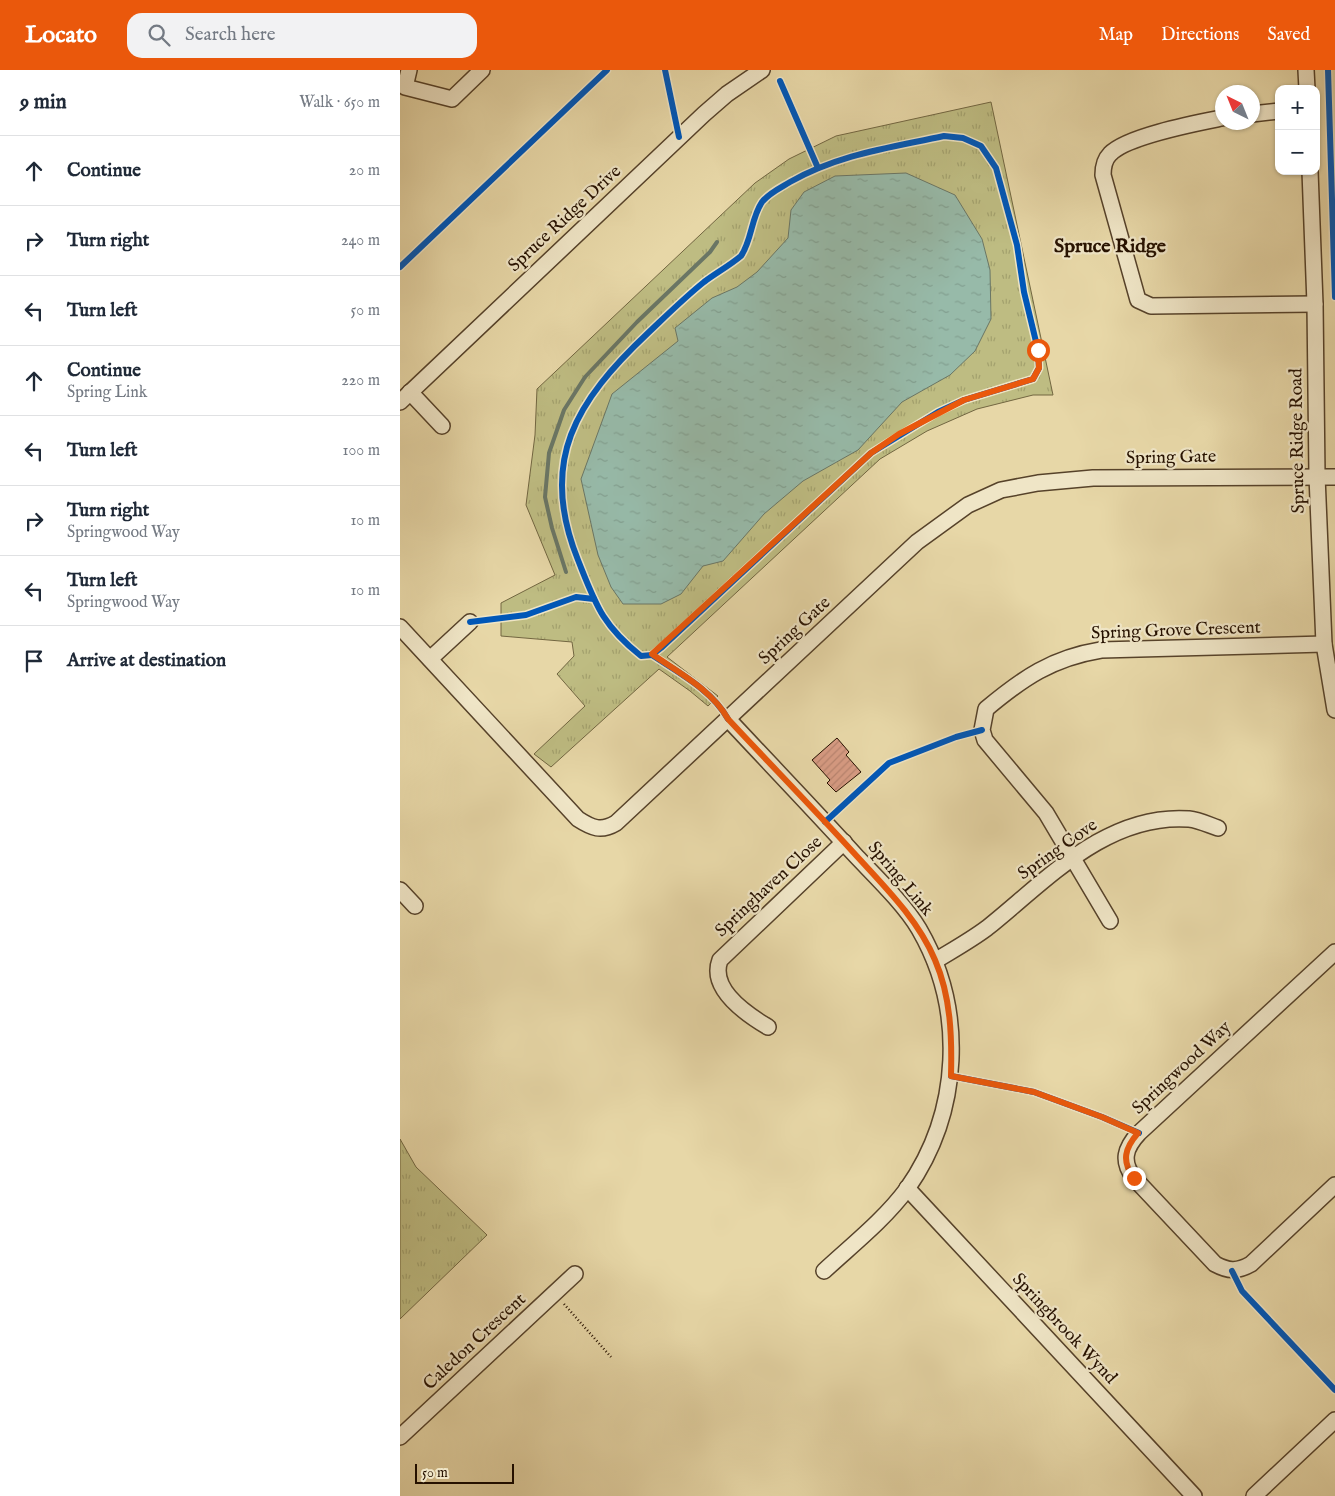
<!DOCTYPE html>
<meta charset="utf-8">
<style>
body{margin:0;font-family:"IM FELL English",serif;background:#f2f2f3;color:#1f2937}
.controls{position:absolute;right:15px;top:15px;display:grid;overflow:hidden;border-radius:10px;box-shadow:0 1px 4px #0004}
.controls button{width:45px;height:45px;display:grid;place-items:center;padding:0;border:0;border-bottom:1px solid #e0e1e3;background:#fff;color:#1f2937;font:25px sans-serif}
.compass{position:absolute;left:815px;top:15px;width:45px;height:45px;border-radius:50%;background:#fff;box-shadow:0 1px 4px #0004;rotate:317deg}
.scale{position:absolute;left:15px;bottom:12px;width:99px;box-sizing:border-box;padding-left:5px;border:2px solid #261100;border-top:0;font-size:14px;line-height:18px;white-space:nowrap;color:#261100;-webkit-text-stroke:4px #efe5c6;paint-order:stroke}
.stop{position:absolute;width:15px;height:15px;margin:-11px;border:4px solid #ea580c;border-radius:50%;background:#fff}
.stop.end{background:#ea580c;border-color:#fff;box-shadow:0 1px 5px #0008}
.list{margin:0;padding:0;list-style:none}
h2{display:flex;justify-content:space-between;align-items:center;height:65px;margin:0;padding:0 20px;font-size:21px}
h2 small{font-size:16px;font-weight:400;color:#747a83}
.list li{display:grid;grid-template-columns:32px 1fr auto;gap:15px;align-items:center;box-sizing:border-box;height:70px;padding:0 20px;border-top:1px solid #e0e1e3}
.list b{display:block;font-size:19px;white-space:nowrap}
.list p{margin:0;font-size:16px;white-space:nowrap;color:#747a83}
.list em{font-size:16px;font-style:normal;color:#747a83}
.icon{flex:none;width:28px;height:28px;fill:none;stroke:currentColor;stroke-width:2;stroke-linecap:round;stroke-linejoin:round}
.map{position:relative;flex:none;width:935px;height:1426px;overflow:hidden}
header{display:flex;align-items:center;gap:30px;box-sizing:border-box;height:70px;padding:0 25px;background:#ea580c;color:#fff}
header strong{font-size:24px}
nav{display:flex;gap:28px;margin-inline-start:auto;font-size:18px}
.search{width:350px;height:45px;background:#f2f2f3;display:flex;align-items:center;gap:12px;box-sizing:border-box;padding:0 18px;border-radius:15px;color:#747a83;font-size:19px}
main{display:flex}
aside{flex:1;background:#fff}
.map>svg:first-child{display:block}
.park{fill:url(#park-tufts);stroke:#726641}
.water{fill:url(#water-ripples);stroke:#6a7665}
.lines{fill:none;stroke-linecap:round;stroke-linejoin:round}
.stream{stroke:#6a7665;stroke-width:4}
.building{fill:url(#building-hatch);stroke:#261100}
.minor-casing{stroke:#56422a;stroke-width:18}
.path{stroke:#261100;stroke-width:2.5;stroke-dasharray:1 2.5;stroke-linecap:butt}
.minor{stroke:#efe5c6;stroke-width:15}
.cycleway-casing{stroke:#efe5c6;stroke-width:9}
.cycleway{stroke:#0057b8;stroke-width:6}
.route{stroke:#ea580c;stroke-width:6}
.labels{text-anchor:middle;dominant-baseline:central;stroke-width:4.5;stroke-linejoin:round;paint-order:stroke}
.street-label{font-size:18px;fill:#261100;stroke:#efe5c6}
.quarter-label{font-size:20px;font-weight:bold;fill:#261100;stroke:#efe5c6}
</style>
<header>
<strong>Locato</strong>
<div class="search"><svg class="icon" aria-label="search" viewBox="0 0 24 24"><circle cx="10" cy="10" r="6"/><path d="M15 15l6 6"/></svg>Search here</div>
<nav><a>Map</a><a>Directions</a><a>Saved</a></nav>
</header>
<main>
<aside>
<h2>9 min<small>Walk · 650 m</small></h2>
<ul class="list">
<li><svg class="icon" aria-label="ahead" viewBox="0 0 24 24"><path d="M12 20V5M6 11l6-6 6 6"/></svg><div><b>Continue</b></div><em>20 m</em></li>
<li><svg class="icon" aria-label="right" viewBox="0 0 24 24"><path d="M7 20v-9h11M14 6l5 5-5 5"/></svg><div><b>Turn right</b></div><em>240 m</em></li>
<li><svg class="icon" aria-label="left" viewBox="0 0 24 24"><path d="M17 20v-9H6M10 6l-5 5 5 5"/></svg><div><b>Turn left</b></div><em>50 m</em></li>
<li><svg class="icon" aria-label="ahead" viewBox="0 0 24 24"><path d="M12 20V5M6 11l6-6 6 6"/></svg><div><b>Continue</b><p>Spring Link</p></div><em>220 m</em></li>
<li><svg class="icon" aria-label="left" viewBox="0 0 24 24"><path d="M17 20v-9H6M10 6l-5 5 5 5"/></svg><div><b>Turn left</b></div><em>100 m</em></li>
<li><svg class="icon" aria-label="right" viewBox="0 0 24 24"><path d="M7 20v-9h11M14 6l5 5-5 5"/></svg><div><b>Turn right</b><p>Springwood Way</p></div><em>10 m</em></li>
<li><svg class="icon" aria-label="left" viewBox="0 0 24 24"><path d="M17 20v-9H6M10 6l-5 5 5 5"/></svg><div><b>Turn left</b><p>Springwood Way</p></div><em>10 m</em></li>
<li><svg class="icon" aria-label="arrive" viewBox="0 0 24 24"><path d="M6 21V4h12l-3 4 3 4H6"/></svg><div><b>Arrive at destination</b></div></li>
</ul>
</aside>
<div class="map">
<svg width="935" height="1426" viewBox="0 0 935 1426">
<defs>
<pattern id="park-tufts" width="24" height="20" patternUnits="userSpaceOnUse" patternTransform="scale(1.25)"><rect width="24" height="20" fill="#bebc82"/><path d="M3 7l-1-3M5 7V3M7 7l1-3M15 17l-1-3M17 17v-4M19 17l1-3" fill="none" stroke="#a3a16e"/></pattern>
<pattern id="water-ripples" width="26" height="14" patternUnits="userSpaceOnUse" patternTransform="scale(1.25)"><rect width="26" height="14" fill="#97baa9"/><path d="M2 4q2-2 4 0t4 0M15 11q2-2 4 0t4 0" fill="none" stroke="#829f90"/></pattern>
<pattern id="building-hatch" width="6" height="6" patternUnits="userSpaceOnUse" patternTransform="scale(1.25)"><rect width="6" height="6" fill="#d79b83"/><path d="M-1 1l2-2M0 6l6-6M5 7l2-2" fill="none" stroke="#b8846f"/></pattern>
</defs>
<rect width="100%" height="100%" fill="#e7d7a7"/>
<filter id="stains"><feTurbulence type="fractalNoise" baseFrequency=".004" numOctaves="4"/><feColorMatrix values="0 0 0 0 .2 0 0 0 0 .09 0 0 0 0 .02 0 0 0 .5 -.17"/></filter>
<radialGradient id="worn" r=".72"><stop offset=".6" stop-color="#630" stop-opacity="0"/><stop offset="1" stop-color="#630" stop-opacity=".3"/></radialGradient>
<g class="park">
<polygon points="591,32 653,325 633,325 577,339 527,361 480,389 267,587 318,626 308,636 290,621 259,599 151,697 134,684 185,636 157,604 174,586 172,572 101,566 101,533 155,505 126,435 135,365 137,319 355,113 389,89 436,66"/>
<polygon points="0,1069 16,1097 87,1165 0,1249"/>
</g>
<polygon class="water" points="506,103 555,125 582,169 590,200 591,249 575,281 550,305 502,332 458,380 403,411 364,444 323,491 303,496 281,524 261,534 223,534 211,517 198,485 181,409 212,324 278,271 275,258 312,228 337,217 357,202 388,168 391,140 404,122 435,106"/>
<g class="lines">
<polyline class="stream" points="166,502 152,458 145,427 149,383 164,340 185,307 237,252 310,182 317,172"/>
</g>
<polygon class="building" points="437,668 449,682 446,685 461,702 436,722 427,713 430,710 412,690"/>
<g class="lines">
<g class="minor-casing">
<g id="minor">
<polyline points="9,0 5,17 52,29 82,0"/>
<polyline points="906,0 907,19"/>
<polyline points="852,44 879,41"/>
<path d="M822,48C797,53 727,66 710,84C704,90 703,97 703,105L738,230L751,236L915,234"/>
<polyline points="910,101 915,234 917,406 924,574 935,640"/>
<polyline points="10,322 42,356"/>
<polyline points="0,332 304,44 327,24 362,0"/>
<path d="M0,557L178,749C192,758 201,762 216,753L517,472L568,435L601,420L638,413L693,408L935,407"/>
<polyline points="30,589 70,552"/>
<path d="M328,649C371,695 415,741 457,787C476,807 505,835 519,859C566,940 561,1042 507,1119C484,1150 452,1175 424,1201"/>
<polyline points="0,820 15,836"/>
<path d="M710,851L646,743L585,670L582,660L586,639C623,608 652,588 701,580L924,574"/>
<path d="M935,882L739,1063C725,1078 721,1091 734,1108L815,1194C828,1201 837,1202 851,1194L935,1115"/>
<path d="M535,891C553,880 571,870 587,858C646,811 706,743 789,749C799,750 809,755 818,758"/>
<path d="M368,957C346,944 309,919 320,890L444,772"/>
<polyline points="507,1118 794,1426"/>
<polyline points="0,1367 175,1204"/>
<polyline points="854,1426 935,1350"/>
</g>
</g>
<polyline class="path" points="164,1234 211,1287"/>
<use href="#minor" class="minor"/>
<g class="cycleway-casing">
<g id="cycleway">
<polyline points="265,0 279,67"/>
<polyline points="928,0 935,227"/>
<polyline points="380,11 418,98"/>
<path d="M544,66L563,68L581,76L596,98L617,175L624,222L638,280L639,298L633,309L564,330L538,342L471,383L261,578L252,585L241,586C202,555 196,535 178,490C138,391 176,331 248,263C266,246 284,228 304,212C316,203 329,196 341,186C352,170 351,148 362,132C369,123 380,118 390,112C440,84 489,78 544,66Z"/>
<polyline points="0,197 207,0"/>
<polyline points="70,552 126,545 176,527 194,529"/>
<path d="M252,585C279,603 312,620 328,649"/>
<polyline points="425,752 489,693 556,667 582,660"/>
<polyline points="551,1006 634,1022 702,1047 739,1063"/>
<polyline points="832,1201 842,1221 935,1320"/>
</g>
</g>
<use href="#cycleway" class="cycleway"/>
</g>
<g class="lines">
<path class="route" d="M638,280L639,298L633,309L564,330L499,364L471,383L252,584C279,603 312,620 328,649C370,694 412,737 453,782C483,815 518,849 535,890C551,927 552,967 551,1006L634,1022L702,1047L738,1063C725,1078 721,1091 734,1108"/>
</g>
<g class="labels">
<g class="street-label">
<text transform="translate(165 149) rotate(-43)">Spruce Ridge Drive</text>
<text transform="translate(898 371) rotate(-91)">Spruce Ridge Road</text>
<text transform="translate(771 388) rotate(-1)">Spring Gate</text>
<text transform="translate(395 561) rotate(-43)">Spring Gate</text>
<text transform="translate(776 561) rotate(-2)">Spring Grove Crescent</text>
<text transform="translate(658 780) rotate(-35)">Spring Cove</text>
<text transform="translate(500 809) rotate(50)">Spring Link</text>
<text transform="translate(369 817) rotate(-43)">Springhaven Close</text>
<text transform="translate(782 998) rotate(-43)">Springwood Way</text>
<text transform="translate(664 1259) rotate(47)">Springbrook Wynd</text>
<text transform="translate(75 1272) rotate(-43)">Caledon Crescent</text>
</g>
<g class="quarter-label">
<text x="710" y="176">Spruce Ridge</text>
</g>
</g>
<rect width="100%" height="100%" filter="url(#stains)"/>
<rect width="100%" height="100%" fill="url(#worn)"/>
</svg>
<div class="controls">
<button>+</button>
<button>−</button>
</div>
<svg class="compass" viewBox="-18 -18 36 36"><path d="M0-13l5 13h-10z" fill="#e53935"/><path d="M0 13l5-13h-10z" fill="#747a83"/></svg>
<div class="scale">50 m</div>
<div class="stop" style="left:638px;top:280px"></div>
<div class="stop end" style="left:734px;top:1108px"></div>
</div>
</main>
